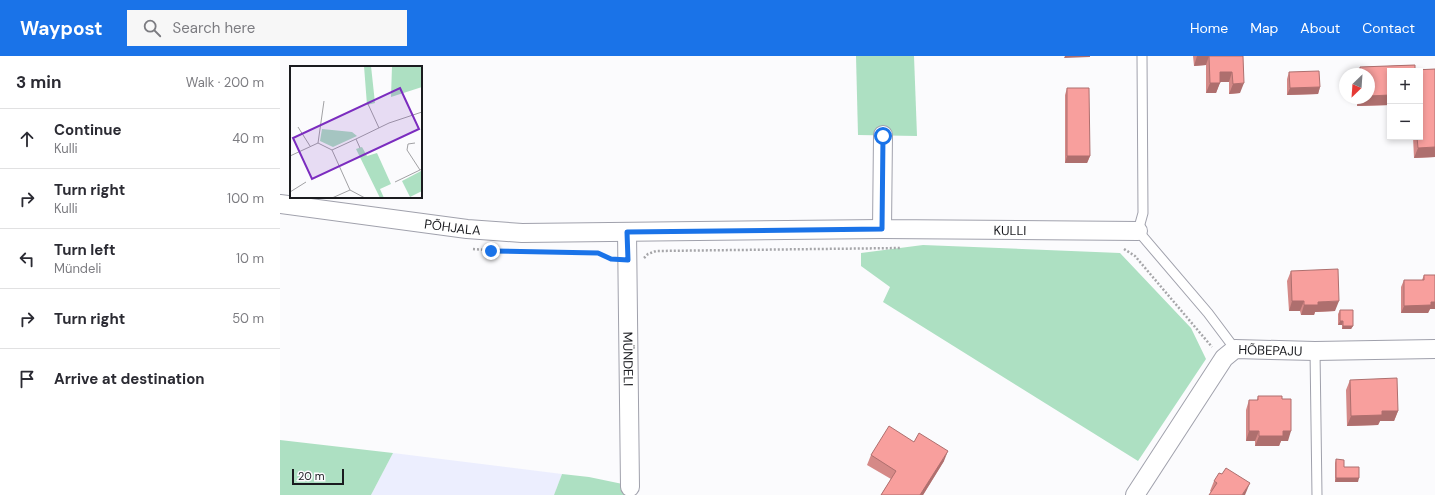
<!DOCTYPE html>
<meta charset="utf-8">
<style>
body{margin:0;font-family:"DM Sans",sans-serif;background:#f7f7f7;color:#2b2b33}
.controls{position:absolute;right:12px;top:12px;display:grid;overflow:hidden;border-radius:0px;box-shadow:0 2px 6px #0003}
.controls button{width:36px;height:36px;display:grid;place-items:center;padding:0;border:0;border-bottom:1px solid #e1e1e2;background:#fff;color:#2b2b33;font:20px sans-serif}
.compass{position:absolute;left:1059px;top:12px;width:36px;height:36px;border-radius:50%;background:#fff;box-shadow:0 2px 6px #0003;rotate:205deg}
.scale{position:absolute;left:12px;bottom:10px;width:52px;box-sizing:border-box;padding-left:4px;border:2px solid #1a1b1f;border-top:0;font-size:11px;line-height:14px;white-space:nowrap;color:#1a1b1f;-webkit-text-stroke:3px #fbfbfd;paint-order:stroke}
.stop{position:absolute;width:12px;height:12px;margin:-9px;border:3px solid #1a73e8;border-radius:50%;background:#fff}
.stop.end{background:#1a73e8;border-color:#fff;box-shadow:0 1px 4px #0008}
.list{margin:0;padding:0;list-style:none}
h2{display:flex;justify-content:space-between;align-items:center;height:52px;margin:0;padding:0 16px;font-size:17px}
h2 small{font-size:13px;font-weight:400;color:#7c7c81}
.list li{display:grid;grid-template-columns:26px 1fr auto;gap:12px;align-items:center;box-sizing:border-box;height:60px;padding:0 16px;border-top:1px solid #e1e1e2}
.list b{display:block;font-size:15px;white-space:nowrap}
.list p{margin:0;font-size:13px;white-space:nowrap;color:#7c7c81}
.list em{font-size:13px;font-style:normal;color:#7c7c81}
.icon{flex:none;width:22px;height:22px;fill:none;stroke:currentColor;stroke-width:2;stroke-linecap:round;stroke-linejoin:round}
.map{position:relative;flex:none;width:1155px;height:439px;overflow:hidden}
header{display:flex;align-items:center;gap:24px;box-sizing:border-box;height:56px;padding:0 20px;background:#1a73e8;color:#fff}
header strong{font-size:19px}
nav{display:flex;gap:22px;margin-inline-start:auto;font-size:14px}
.search{width:280px;height:36px;background:#f7f7f7;display:flex;align-items:center;gap:10px;box-sizing:border-box;padding:0 14px;border-radius:0px;color:#7c7c81;font-size:15px}
main{display:flex}
aside{flex:1;background:#fff}
.map>svg:first-child{display:block}
.built{fill:#eceefe}
.green{fill:#ade0c2}
.lines{fill:none;stroke-linecap:round;stroke-linejoin:round}
.lane-casing{stroke:#a0a1ac;stroke-width:11}
.street-casing{stroke:#a0a1ac;stroke-width:20}
.path{stroke:#a6a6a9;stroke-width:2.5;stroke-dasharray:2 2;stroke-linecap:butt}
.lane{stroke:#fff;stroke-width:9}
.street{stroke:#fff;stroke-width:18}
.wall{fill:#d58987}
.shaded-wall{fill:#ae6f6e}
.building{fill:#f89f9d;stroke:#ae6f6e}
.route{stroke:#1a73e8;stroke-width:5}
.labels{text-anchor:middle;dominant-baseline:central;stroke-width:4;stroke-linejoin:round;paint-order:stroke}
.street-label{font-size:13px;fill:#1a1b1f;stroke:#fbfbfd}
.inset-road{fill:none;stroke:#a1a1a4;stroke-width:1}
.view{fill:#7b2cbf;fill-opacity:0.15;stroke:#7b2cbf;stroke-width:2}
.inset-edge{fill:none;stroke:#1a1b1f;stroke-width:2}
</style>
<header>
<strong>Waypost</strong>
<div class="search"><svg class="icon" aria-label="search" viewBox="0 0 24 24"><circle cx="10" cy="10" r="6"/><path d="M15 15l6 6"/></svg>Search here</div>
<nav><a>Home</a><a>Map</a><a>About</a><a>Contact</a></nav>
</header>
<main>
<aside>
<h2>3 min<small>Walk · 200 m</small></h2>
<ul class="list">
<li><svg class="icon" aria-label="ahead" viewBox="0 0 24 24"><path d="M12 20V5M6 11l6-6 6 6"/></svg><div><b>Continue</b><p>Kulli</p></div><em>40 m</em></li>
<li><svg class="icon" aria-label="right" viewBox="0 0 24 24"><path d="M7 20v-9h11M14 6l5 5-5 5"/></svg><div><b>Turn right</b><p>Kulli</p></div><em>100 m</em></li>
<li><svg class="icon" aria-label="left" viewBox="0 0 24 24"><path d="M17 20v-9H6M10 6l-5 5 5 5"/></svg><div><b>Turn left</b><p>Mündeli</p></div><em>10 m</em></li>
<li><svg class="icon" aria-label="right" viewBox="0 0 24 24"><path d="M7 20v-9h11M14 6l5 5-5 5"/></svg><div><b>Turn right</b></div><em>50 m</em></li>
<li><svg class="icon" aria-label="arrive" viewBox="0 0 24 24"><path d="M6 21V4h12l-3 4 3 4H6"/></svg><div><b>Arrive at destination</b></div></li>
</ul>
</aside>
<div class="map">
<svg width="1155" height="439" viewBox="0 0 1155 439">
<rect width="100%" height="100%" fill="#fbfbfd"/>
<polygon class="built" points="113,397 282,418 274,439 91,439"/>
<g class="green">
<polygon points="576,0 634,0 637,80 578,79"/>
<polygon points="643,189 840,197 911,272 926,303 858,405 603,246 610,231 581,210 581,197"/>
<polygon points="0,384 113,397 91,439 0,439"/>
<polygon points="282,418 309,421 357,431 355,439 274,439"/>
</g>
<g class="lines">
<g class="lane-casing">
<g id="lane">
<polyline points="862,0 863,157 858,175 928,257 955,293"/>
<polyline points="1035,295 1037,439"/>
</g>
</g>
<g class="street-casing">
<g id="street">
<path id="s1" d="M603,79L602,173L858,175"/>
<path id="s2" d="M0,148L187,173L242,177L602,173"/>
<path id="s3" d="M347,176L350,431"/>
<path id="s4" d="M855,439L944,302L955,293L1035,295L1155,293"/>
</g>
</g>
<g class="path">
<polyline points="193,193 224,195"/>
<polyline points="844,193 855,200 932,291"/>
<polyline points="291,196 318,197 330,203"/>
<polyline points="364,202 368,198 376,195 621,192"/>
</g>
<use href="#lane" class="lane"/>
<use href="#street" class="street"/>
</g>
<g class="wall">
<polygon points="913,0 963,0 960,37 949,38 949,26 940,26 936,37 926,37 926,9 914,10"/>
<polygon points="1135,9 1135,14 1155,13 1155,101 1134,102 1133,81 1140,81 1140,15 1110,15 1110,49 1077,50 1077,42 1089,42 1089,18 1080,18 1080,11"/>
<polygon points="1080,11 1080,18 1078,18"/>
<polygon points="1009,16 1040,31 1038,38 1007,39 1007,23"/>
<polygon points="787,32 810,100 807,107 785,107 785,39"/>
<polygon points="1011,215 1055,255 1035,256 1034,259 1021,259 1020,255 1009,255 1007,225"/>
<polygon points="1144,219 1150,253 1148,257 1121,257 1121,231 1124,224 1142,224"/>
<polygon points="1060,254 1073,270 1071,273 1062,273 1062,269 1058,269 1058,258"/>
<polygon points="1070,324 1118,355 1114,365 1100,365 1098,369 1067,370 1066,334"/>
<polygon points="978,340 1008,385 1001,385 999,390 975,390 975,385 966,385 966,354 969,344 977,344"/>
<polygon points="591,399 664,405 643,439 601,439 611,423 587,409"/>
<polygon points="1056,403 1064,411 1078,426 1055,426 1055,407"/>
<polygon points="934,425 966,437 931,436 930,435"/>
</g>
<g class="shaded-wall">
<polygon points="785,0 810,0 810,1 784,2"/>
<polygon points="917,0 929,0 926,9 914,10"/>
<polygon points="940,16 952,16 949,26 936,26"/>
<polygon points="930,27 940,27 936,37 926,37"/>
<polygon points="964,27 960,37 949,38 953,28"/>
<polygon points="1040,31 1038,38 1007,39 1010,32"/>
<polygon points="1110,39 1110,49 1077,50 1080,42 1089,42 1089,40"/>
<polygon points="1155,91 1155,101 1134,102 1138,92"/>
<polygon points="787,100 810,100 807,107 785,107"/>
<polygon points="1012,245 1024,245 1020,255 1009,255"/>
<polygon points="1059,245 1055,255 1035,256 1034,259 1021,259 1024,249 1038,246"/>
<polygon points="1151,246 1155,246 1155,253 1150,253 1148,257 1121,257 1124,250"/>
<polygon points="1060,265 1063,265 1062,269 1058,269"/>
<polygon points="1063,270 1073,270 1071,273 1062,273"/>
<polygon points="1102,355 1118,355 1114,365 1100,365 1098,369 1067,370 1071,360"/>
<polygon points="969,375 979,375 975,385 966,385"/>
<polygon points="1003,375 1011,375 1008,385 1001,385 999,390 975,390 979,380"/>
<polygon points="668,395 664,405 643,439 640,439"/>
<polygon points="1056,422 1079,422 1078,426 1055,426"/>
<polygon points="970,427 965,439 962,439"/>
</g>
<g class="building">
<polygon points="929,0 963,0 964,27 953,28 952,16 940,16 940,27 930,27"/>
<polygon points="1135,9 1135,14 1155,13 1155,91 1138,92 1137,81 1140,81 1140,15 1110,15 1110,39 1089,40 1089,18 1080,18 1080,11"/>
<polygon points="1039,15 1040,31 1010,32 1009,16"/>
<polygon points="787,32 809,32 810,100 787,100"/>
<polygon points="1058,213 1059,245 1038,246 1038,249 1024,249 1024,245 1012,245 1011,215"/>
<polygon points="1144,219 1155,219 1155,246 1151,246 1151,249 1124,250 1124,224 1144,224"/>
<polygon points="1060,254 1073,254 1073,270 1063,270 1063,265 1060,265"/>
<polygon points="1117,322 1118,355 1102,355 1102,359 1071,360 1070,324"/>
<polygon points="978,340 1002,340 1002,343 1011,343 1011,375 1003,375 1003,380 979,380 979,375 969,375 969,344 978,344"/>
<polygon points="609,370 634,386 639,377 668,395 640,439 601,439 616,415 591,399"/>
<polygon points="1056,403 1064,404 1064,411 1079,411 1079,422 1056,422"/>
<polygon points="946,412 970,427 962,439 929,439 937,427 934,425 939,417 942,418"/>
</g>
<g class="lines">
<polyline class="route" points="211,195 318,197 331,203 348,204 347,176 602,173 603,80"/>
</g>
<g class="labels">
<g class="street-label">
<text stroke="none"><textPath href="#s2" startOffset="174">PÕHJALA</textPath></text>
<text stroke="none"><textPath href="#s1" startOffset="222">KULLI</textPath></text>
<text stroke="none"><textPath href="#s4" startOffset="213">HÕBEPAJU</textPath></text>
<text stroke="none"><textPath href="#s3" startOffset="127">MÜNDELI</textPath></text>
</g>
</g>
<g transform="translate(10 10)">
<rect width="132" height="132" fill="#fbfbfd"/>
<path d="M74,0H81L85,37L77,39ZM102,0H132V21L101,31ZM32,63L62,66L67,70L43,81L30,75ZM72,81L77,90L87,87L101,118L90,123L94,132H90L66,83ZM131,105L132,125L120,131L112,115Z" fill="#ade0c2"/>
<path class="inset-road" d="M78,38L89,62M8,61L20,80M66,73L99,57L132,46M28,77L42,84L60,124M125,77L118,78L117,84L130,104M42,84L66,73L70,82M0,90L28,77L34,35M105,116L132,103M0,126L16,116M42,132L60,124L75,132"/>
<path class="view" d="M110,22L129,63L22,113L3,72Z"/>
<rect width="132" height="132" class="inset-edge"/>
</g>
</svg>
<div class="controls">
<button>+</button>
<button>−</button>
</div>
<svg class="compass" viewBox="-18 -18 36 36"><path d="M0-13l5 13h-10z" fill="#e53935"/><path d="M0 13l5-13h-10z" fill="#7c7c81"/></svg>
<div class="scale">20 m</div>
<div class="stop" style="left:603px;top:80px"></div>
<div class="stop end" style="left:211px;top:195px"></div>
</div>
</main>
